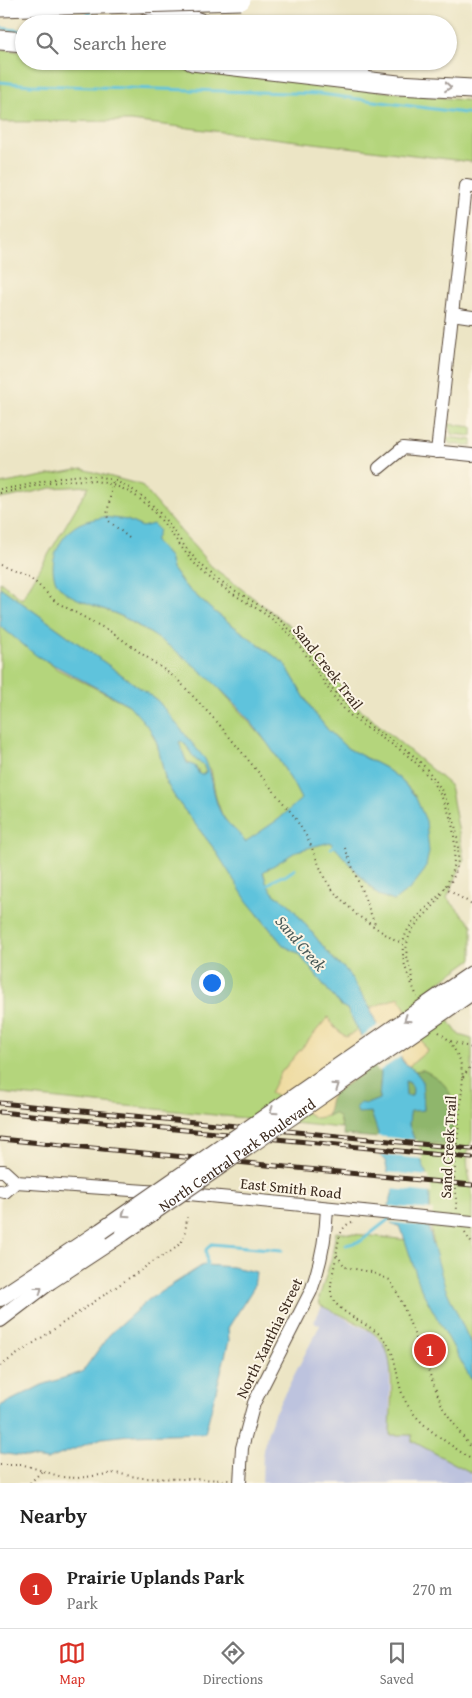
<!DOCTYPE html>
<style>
body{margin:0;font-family:"Gentium Book Plus",serif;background:#f2f2f2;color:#222}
.you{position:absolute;left:211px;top:982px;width:18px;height:18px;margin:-12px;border:4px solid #fff;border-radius:50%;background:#1a73e8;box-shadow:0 0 0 8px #1a73e833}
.badge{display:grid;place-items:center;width:32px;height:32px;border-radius:50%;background:#d93025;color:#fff;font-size:16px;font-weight:700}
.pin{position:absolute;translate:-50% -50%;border:2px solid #fff;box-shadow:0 1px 5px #0006}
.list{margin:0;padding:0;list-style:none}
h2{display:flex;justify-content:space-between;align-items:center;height:65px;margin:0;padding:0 20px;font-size:21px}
h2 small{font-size:16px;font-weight:400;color:#767676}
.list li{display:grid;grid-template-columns:32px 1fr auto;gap:15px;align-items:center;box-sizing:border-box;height:80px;padding:0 20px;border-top:1px solid #e0e0e0}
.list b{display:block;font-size:19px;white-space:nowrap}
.list p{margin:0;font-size:16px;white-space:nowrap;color:#767676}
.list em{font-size:16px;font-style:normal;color:#767676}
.icon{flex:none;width:28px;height:28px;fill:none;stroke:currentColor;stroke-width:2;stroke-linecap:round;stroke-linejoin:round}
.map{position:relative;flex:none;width:472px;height:1483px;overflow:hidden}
.search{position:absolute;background:#fff;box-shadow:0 1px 4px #0004;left:15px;right:15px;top:15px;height:55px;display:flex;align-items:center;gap:12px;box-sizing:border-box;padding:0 18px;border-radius:28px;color:#767676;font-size:19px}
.sheet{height:145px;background:#fff}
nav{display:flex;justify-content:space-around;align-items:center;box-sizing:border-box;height:70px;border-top:1px solid #e0e0e0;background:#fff;font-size:14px;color:#767676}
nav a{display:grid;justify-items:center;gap:2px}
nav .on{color:#d93025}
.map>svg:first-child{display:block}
.industrial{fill:#bdc3de}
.green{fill:#b4d57c;stroke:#78804d;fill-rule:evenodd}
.forest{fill:#8fb66c;stroke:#657045}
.sand{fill:#eeda9e;stroke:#94825e}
.water{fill:#5ec3dc;stroke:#4c767d;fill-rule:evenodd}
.pier{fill:#ece5c5}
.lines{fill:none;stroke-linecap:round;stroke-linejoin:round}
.stream{stroke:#5ec3dc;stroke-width:3}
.minor-casing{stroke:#564637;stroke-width:14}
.major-casing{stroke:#564637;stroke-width:18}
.highway-casing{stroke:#564637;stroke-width:21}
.path{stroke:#564637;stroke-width:2;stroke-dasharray:1 4;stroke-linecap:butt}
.minor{stroke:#fff;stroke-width:12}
.major{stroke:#fff;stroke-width:16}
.highway{stroke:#fff;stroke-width:19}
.rail-casing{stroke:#3b2a1e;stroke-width:5}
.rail{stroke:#fcf5e5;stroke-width:3;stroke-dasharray:9;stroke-linecap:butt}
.minor-bridge-casing{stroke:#564637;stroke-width:14;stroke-linecap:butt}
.major-bridge-casing{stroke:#564637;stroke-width:18;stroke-linecap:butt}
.highway-bridge-casing{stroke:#564637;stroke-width:21;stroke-linecap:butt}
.minor-bridge{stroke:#fff;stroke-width:12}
.major-bridge{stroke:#fff;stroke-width:16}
.highway-bridge{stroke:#fff;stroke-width:19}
.oneway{stroke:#a79f9a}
.labels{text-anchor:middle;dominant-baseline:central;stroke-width:4;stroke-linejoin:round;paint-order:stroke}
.street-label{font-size:15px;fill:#3b2a1e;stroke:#fcf5e5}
.water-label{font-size:16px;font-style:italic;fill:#465857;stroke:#fcf5e5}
</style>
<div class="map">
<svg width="472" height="1483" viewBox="0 0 472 1483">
<rect width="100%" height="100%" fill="#fcf5e5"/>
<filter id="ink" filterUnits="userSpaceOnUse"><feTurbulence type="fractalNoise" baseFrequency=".02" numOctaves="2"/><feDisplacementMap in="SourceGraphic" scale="10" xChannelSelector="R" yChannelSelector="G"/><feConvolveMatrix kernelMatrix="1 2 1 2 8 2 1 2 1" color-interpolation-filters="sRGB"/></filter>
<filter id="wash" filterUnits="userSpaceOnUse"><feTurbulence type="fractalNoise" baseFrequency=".0096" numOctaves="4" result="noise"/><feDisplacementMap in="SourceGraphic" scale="20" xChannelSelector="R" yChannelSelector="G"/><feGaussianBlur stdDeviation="1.12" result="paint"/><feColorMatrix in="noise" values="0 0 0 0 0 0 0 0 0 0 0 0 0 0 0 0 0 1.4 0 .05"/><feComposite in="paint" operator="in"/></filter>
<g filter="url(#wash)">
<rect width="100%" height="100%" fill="#ece5c5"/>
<polygon class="industrial" points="322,1306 371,1332 387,1347 390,1361 390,1435 412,1435 412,1441 472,1473 472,1483 262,1483 263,1450 267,1435 274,1414 320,1325 314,1322"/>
<g class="green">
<polygon points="0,49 24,52 24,61 102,61 472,101 472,162 131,121 0,122"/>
<polygon points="449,424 472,427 472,436 452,434"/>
<polygon points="445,437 472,440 472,446 450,444"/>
<path d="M82,469L141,485L211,566L301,634L354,704L450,785L464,860L447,898L472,925V959L427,991L459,1035L472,1039V1141C463,1153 469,1177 472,1190V1473L412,1441V1435H390C390,1410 398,1354 378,1337C363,1323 339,1315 320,1305L319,1298L331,1260L336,1232L434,1243C429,1229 432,1218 430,1203C428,1181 422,1162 415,1141L451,1144L453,1107L423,1070L415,1071L408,1067L427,1051L399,998L370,1008L346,970L335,961L288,903L275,895L267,885L263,871L222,815L216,798L211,770L158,701L0,587V582L22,599L89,486L51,488L7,498H0V484ZM127,520L142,527L169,557L172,569L184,585L212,610L285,664L312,710L328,730L347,748L385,768L400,779L415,795L378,895L330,842L270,746L207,674L160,639L121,616L78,599Z"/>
<polygon points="0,626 57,669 129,705 141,717 150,729 157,743 166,782 176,799 215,850 259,916 284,946 298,953 340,1005 347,1009 358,1030 346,1037 334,1027 328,1018 279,1075 327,1116 334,1113 339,1117 341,1128 0,1093"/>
<path d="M181,741C192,748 190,760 203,764L206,772L202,775L198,774V769C186,763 181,755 178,742Z"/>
</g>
<g class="forest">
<polygon points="376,1064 381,1073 379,1099 367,1104 376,1125 379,1138 344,1135 339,1117 334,1113 327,1116 332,1094"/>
<path d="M423,1070C461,1088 453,1108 451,1145L415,1141L409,1125L410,1111L424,1110L422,1080L415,1071Z"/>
<path d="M405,1081C413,1083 414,1089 412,1096H406Z"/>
</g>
<g class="sand">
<polygon points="399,997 427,1051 408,1067 376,1023 370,1008"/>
<polygon points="328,1017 334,1027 346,1037 358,1030 376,1064 332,1094 327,1116 316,1118 270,1093 279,1075"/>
</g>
<g class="water">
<path d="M104,517L127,520L142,527L153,524L159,530L155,541L169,557L172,569L184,585L212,610L285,664L312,710L328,730L347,748L385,768L400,779L415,796L426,821L429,852L425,870L411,888L394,901L378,895L330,842L297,851L263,872L267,885L275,895L288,903L335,961L346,970L370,1008L376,1023L404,1063L415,1071L422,1080L424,1110L410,1111L409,1125L426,1173L430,1196L429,1230L445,1287L472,1346V1381L421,1289L402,1231L399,1226L393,1225L386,1215L393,1191L385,1161L381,1157L378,1133L371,1112L358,1113L356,1107L361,1103L367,1104L379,1099L381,1073L347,1009L340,1005L298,953L284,946L247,901L215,850L176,799L166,782L157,743L150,729L129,705L37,656L0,626V587L158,701L205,759C214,777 212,798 222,815C228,826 239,831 245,842L279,819L301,799C263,722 199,659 123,617C108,609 69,600 59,586C44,567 60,534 79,524C86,520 97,519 104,517ZM181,741C192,748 190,760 203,764L206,772L202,775L199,774L195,766L187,763L179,742ZM405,1081C413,1082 414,1090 412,1096H406Z"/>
<polygon points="203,1265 233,1267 256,1272 254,1287 228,1328 229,1341 205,1433 129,1435 102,1438 47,1460 0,1453 0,1406 42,1385 82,1372 109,1335 148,1300"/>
</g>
<g class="pier">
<polygon points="380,1024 402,1056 378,1072 359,1038"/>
<polygon points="376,1136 417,1140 423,1159 378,1155"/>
<polygon points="386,1172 429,1176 432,1193 390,1189"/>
<polygon points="387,1206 433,1210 432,1227 388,1222 384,1214"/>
</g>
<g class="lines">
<g class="stream">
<polyline points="76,24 91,12"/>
<polyline points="0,28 24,31"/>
<polyline points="0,82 31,85 321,94 472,114"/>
<polyline points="331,848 337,845"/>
<polyline points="265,887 278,877 285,876 295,869"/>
<polyline points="346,1245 361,1241 389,1219"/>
<polyline points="207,1269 206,1250 211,1244 282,1250"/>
</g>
</g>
</g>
<g filter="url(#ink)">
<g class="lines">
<g class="minor-casing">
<g id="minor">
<polyline points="452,314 472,317"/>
<polyline points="437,452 466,186 472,187"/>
<polyline points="379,468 403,448 472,455"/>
<polyline points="0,1171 4,1171 16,1182 189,1194 363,1211"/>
<polyline points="0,1191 5,1192 16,1182"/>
<path d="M240,1483L242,1448L254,1403L311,1291C321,1263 326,1237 327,1208"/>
</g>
</g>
<g class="major-casing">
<g id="major">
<polyline points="447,991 472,974"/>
<polyline points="456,1003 472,992"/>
<polyline points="0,1298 101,1231"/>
<polyline points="0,1319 50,1281 123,1233"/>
</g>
</g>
<g class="highway-casing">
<g id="highway">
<polyline points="143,3 203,24"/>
<polyline points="0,7 31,6"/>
<polyline points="0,40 24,42"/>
<polyline points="192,61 398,85 472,89"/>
<polyline points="321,61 360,70"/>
</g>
</g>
<g class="path">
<path d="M0,489C41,486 70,467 113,480"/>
<path d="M0,493C42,486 79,471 121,488C160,505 173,543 201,570C226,594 260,606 286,631C312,656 324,691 351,716C367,731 386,739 403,752C427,770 445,796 452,824C457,847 456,874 441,893C424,913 400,925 403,955C404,969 412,983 417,997"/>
<path d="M129,538L109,521L107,515L113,480C168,503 168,536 207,570C230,591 259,602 282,622C311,648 324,685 352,711C366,725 382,734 398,744C433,767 457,806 458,849C459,862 456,879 446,887"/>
<polyline points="0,565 31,578 56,602 113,633 177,679 218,723 294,816 308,839 325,879 334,892 357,915 394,940 403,943"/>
<polyline points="345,848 376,927"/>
<polyline points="444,888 472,904"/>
<path d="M413,982C413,969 404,958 407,944C411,920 435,912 443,891"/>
<polyline points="439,1032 450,1041 472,1048"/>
<polyline points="450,1041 460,1060 463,1077 454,1179 457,1210"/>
<polyline points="463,1077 472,1064"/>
<path d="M352,1222C340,1227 339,1238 337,1250C336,1263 330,1279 331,1292C333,1314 374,1324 386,1341C397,1357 396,1378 403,1396C415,1425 448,1442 472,1460"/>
<polyline points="465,1233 472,1244"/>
<polyline points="337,1255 345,1267 371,1272 390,1280 400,1298 443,1408 472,1450"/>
<path d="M0,1366L157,1259C179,1248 185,1243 187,1217"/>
<polyline points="0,1465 24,1465 62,1477 78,1478 115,1473 142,1478 230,1480"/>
<polyline points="30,1483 42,1471"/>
</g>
<use href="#minor" class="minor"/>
<use href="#major" class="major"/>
<use href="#highway" class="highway"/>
<g class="rail-casing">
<g id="rail">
<polyline points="0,1103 472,1149"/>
<polyline points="0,1112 472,1158"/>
<polyline points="0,1139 472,1185"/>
</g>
</g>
<use href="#rail" class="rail"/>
<g class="minor-bridge-casing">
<polyline id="minor-bridge" points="363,1211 472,1222"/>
</g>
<g class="major-bridge-casing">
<g id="major-bridge">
<polyline points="101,1231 447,991"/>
<path id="s1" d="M123,1233L456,1003"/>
</g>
</g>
<g class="highway-bridge-casing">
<polyline id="highway-bridge" points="31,6 241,0"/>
</g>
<use href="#minor-bridge" class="minor-bridge"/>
<use href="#major-bridge" class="major-bridge"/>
<use href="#highway-bridge" class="highway-bridge"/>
</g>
<defs><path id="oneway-chevron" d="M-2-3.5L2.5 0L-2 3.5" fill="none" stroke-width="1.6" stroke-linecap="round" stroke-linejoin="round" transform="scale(1.25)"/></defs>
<g class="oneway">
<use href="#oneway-chevron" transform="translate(448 87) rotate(5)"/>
<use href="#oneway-chevron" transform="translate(407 1019) rotate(145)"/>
<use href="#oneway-chevron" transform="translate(336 1086) rotate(-35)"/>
<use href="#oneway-chevron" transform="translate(273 1111) rotate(145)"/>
<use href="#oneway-chevron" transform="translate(125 1214) rotate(145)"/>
<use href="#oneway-chevron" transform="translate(39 1290) rotate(-37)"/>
</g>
</g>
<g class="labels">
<g class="street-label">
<text transform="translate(328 667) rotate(52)">Sand Creek Trail</text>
<text transform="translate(448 1147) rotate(-87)">Sand Creek Trail</text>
<text stroke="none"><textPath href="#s1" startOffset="138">North Central Park Boulevard</textPath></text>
<text transform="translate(291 1188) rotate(6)">East Smith Road</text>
<text transform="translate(269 1338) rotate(-64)">North Xanthia Street</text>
</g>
<g class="water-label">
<text transform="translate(301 943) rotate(49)">Sand Creek</text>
</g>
</g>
</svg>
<div class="you"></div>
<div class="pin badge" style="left:430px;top:1350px">1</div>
<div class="search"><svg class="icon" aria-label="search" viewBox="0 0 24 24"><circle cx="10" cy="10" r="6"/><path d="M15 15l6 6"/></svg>Search here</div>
</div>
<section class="sheet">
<h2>Nearby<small></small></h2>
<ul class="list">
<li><span class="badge">1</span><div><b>Prairie Uplands Park</b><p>Park</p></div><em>270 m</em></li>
</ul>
</section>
<nav>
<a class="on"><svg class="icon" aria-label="map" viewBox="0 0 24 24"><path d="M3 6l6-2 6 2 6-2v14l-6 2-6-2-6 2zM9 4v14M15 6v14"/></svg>Map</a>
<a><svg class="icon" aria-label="directions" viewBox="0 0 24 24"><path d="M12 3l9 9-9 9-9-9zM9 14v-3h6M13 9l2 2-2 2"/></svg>Directions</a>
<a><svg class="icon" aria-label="saved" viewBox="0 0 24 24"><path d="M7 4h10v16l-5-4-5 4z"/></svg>Saved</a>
</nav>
